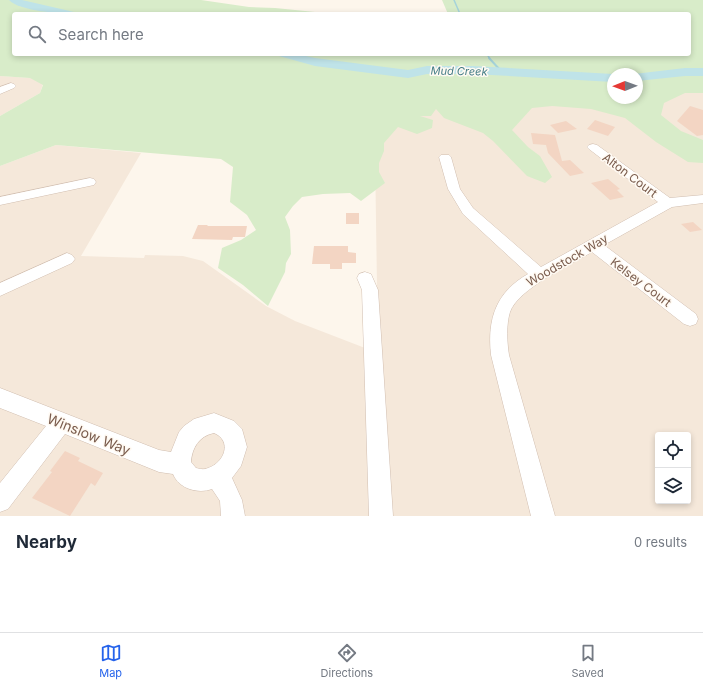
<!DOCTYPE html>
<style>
body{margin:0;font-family:Inter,sans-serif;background:#f6f6f7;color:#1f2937}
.controls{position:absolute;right:12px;bottom:12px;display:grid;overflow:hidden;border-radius:4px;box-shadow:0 2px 6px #0003}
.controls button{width:36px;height:36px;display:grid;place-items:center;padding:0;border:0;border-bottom:1px solid #e0e1e3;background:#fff;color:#1f2937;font:20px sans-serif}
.compass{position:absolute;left:607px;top:68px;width:36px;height:36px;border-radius:50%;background:#fff;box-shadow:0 2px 6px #0003;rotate:269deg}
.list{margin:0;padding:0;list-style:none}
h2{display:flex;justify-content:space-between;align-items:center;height:52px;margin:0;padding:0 16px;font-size:17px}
h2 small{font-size:13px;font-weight:400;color:#747a83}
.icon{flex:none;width:22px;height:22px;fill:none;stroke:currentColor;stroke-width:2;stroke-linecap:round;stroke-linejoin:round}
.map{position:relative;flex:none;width:703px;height:516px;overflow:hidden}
.search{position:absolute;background:#fff;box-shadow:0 2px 6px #0003;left:12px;right:12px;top:12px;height:44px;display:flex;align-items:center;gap:10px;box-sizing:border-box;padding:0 14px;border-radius:4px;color:#747a83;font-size:15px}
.sheet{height:116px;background:#fff}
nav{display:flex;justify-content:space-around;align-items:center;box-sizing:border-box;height:56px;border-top:1px solid #e0e1e3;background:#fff;font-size:11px;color:#747a83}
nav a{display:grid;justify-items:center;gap:2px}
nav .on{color:#2563eb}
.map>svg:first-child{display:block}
.residential{fill:#f5e8da;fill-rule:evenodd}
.green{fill:#d8ecc9;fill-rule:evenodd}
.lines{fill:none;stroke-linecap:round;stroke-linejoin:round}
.stream-far1{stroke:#a5d3da;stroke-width:1.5}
.stream{stroke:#a5d3da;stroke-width:2}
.river{fill:#bfe3e8;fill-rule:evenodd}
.building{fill:#f3d5c3}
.minor-casing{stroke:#d1beb0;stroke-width:1}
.minor{fill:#fff;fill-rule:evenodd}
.labels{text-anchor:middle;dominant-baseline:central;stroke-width:3;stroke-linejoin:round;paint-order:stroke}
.far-water-label{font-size:11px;font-style:italic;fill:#437c86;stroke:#fffaf3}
.street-label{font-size:12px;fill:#7a5c4d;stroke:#fffaf3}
.near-street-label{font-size:14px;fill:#7a5c4d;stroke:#fffaf3}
</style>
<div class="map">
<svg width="703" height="516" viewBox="0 0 703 516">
<rect width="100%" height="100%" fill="#fdf6ec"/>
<g class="residential">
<polygon points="0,76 31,78 43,84 40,93 0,116"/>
<path d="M703,79V516H0V166L56,145L141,153L81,256L144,258L145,255L183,256L203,261L266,306L295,321L378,353L374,86L637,98ZM658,435H688V501H658Z"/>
</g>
<path class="green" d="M0,0H201L249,7L275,8L335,14H14V54H689V14H448L442,0H703V93H685L664,103L661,115L681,131L703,140V163L688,162L656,142L625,118L591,109L552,106L532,108L512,130L528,147L540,156L552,177L545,183L527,176L493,141L483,133L444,118L436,109L431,116H420L433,120L432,128L417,134L398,127L384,143V151L379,163V172L385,183L361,201L350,193L323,194L302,197L293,206L285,217L290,230L291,254L286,263L285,272L268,306L243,285L218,268L222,248L241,240L256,230L247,215L230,202L233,167L221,159L56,145L0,166V116L40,93L43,85L30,78L0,76ZM613,74H637V98H613Z"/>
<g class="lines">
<g class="stream-far1">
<polyline points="454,0 460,14"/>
<polyline points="487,54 490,59"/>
</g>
<polyline class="stream" points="489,58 502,72"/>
<g class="river">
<path d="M9,0H22L74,12L76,14C61,14 19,11 9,0Z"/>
<polygon points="277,54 297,54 315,58 408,70 427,66 473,66 613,74 613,82 473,74 427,74 408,78 315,66 279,56"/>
<polygon points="685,68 703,68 703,76 685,76 637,81 637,74 634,74"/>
</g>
</g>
<g class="building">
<polygon points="690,106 703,110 703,135 697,136 677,121"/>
<polygon points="595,120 615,127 608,136 587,129"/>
<polygon points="566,121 577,129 558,133 550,125"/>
<polygon points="531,133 555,135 562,161 570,160 584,173 570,176 548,153 546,145 533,144"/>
<polygon points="608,179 620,189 617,190 624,197 610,200 591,183"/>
<rect x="346" y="213" width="13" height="11"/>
<polygon points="693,222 702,230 690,232 681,224"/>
<polygon points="198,225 208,225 207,226 247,226 245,237 233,237 232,240 192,239"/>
<polygon points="314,246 348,246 348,252 356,253 356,263 342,263 342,269 330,269 330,264 312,264"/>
<polygon points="65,451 80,458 78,461 103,473 95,486 91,483 70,516 32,498 52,472 50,471"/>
</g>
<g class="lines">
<g class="minor-casing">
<g id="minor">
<polygon points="11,83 14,84 16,86 14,88 0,94 0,87"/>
<path d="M593,144L597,145L670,198L703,195V203L672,207L604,245L696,314L698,319L696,324L690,326L684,324L592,252C571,264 518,289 510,312C506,325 507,342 509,355L555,516H531L491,355C487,319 496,292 528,274L463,214L448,189L439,157L441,155H449L451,157L460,189L473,208L541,267L658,202L589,149L587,147L589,145Z"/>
<polygon points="90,178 94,179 96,182 94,185 0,205 0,197"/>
<polygon points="67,253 72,255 75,259 72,263 0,296 0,283"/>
<polygon points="365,272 371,274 378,290 393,516 369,516 362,290 357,278 359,274"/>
<path d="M0,388L159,450L171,452L179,432L184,426L194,419L214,413L234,421L242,429L247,447L241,466L232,478L242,500L245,516H221L220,501L212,489C198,494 179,489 173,474L159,472L65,434L8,509L0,512V483L46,426L0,408ZM214,433C233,441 224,463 208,468C204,470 200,469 196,468L191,462C192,448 199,436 214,433Z"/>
</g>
</g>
<use href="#minor" class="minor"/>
</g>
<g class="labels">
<g class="far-water-label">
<text transform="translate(459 71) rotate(1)">Mud Creek</text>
</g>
<g class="street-label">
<text transform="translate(630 175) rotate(37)">Alton Court</text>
<text transform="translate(567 260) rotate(-30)">Woodstock Way</text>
<text transform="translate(641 282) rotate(37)">Kelsey Court</text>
</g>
<g class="near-street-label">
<text transform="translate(89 434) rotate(22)">Winslow Way</text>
</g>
</g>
</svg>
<div class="controls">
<button><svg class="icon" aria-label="locate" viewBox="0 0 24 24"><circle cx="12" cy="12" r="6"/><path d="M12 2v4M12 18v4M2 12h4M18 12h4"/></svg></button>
<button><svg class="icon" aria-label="layers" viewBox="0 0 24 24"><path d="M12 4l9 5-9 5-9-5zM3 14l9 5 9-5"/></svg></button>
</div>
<svg class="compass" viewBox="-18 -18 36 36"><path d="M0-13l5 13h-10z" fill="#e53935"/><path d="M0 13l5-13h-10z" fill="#747a83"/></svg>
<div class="search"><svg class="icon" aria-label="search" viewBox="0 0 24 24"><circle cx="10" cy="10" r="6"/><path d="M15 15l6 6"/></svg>Search here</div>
</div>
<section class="sheet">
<h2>Nearby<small>0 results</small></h2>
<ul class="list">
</ul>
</section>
<nav>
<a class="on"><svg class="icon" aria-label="map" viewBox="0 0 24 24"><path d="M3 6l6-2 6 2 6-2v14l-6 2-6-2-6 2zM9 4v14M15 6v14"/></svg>Map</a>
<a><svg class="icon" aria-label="directions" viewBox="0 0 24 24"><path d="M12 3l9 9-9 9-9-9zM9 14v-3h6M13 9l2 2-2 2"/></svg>Directions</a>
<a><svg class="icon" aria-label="saved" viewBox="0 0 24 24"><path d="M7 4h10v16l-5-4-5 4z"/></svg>Saved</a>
</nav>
